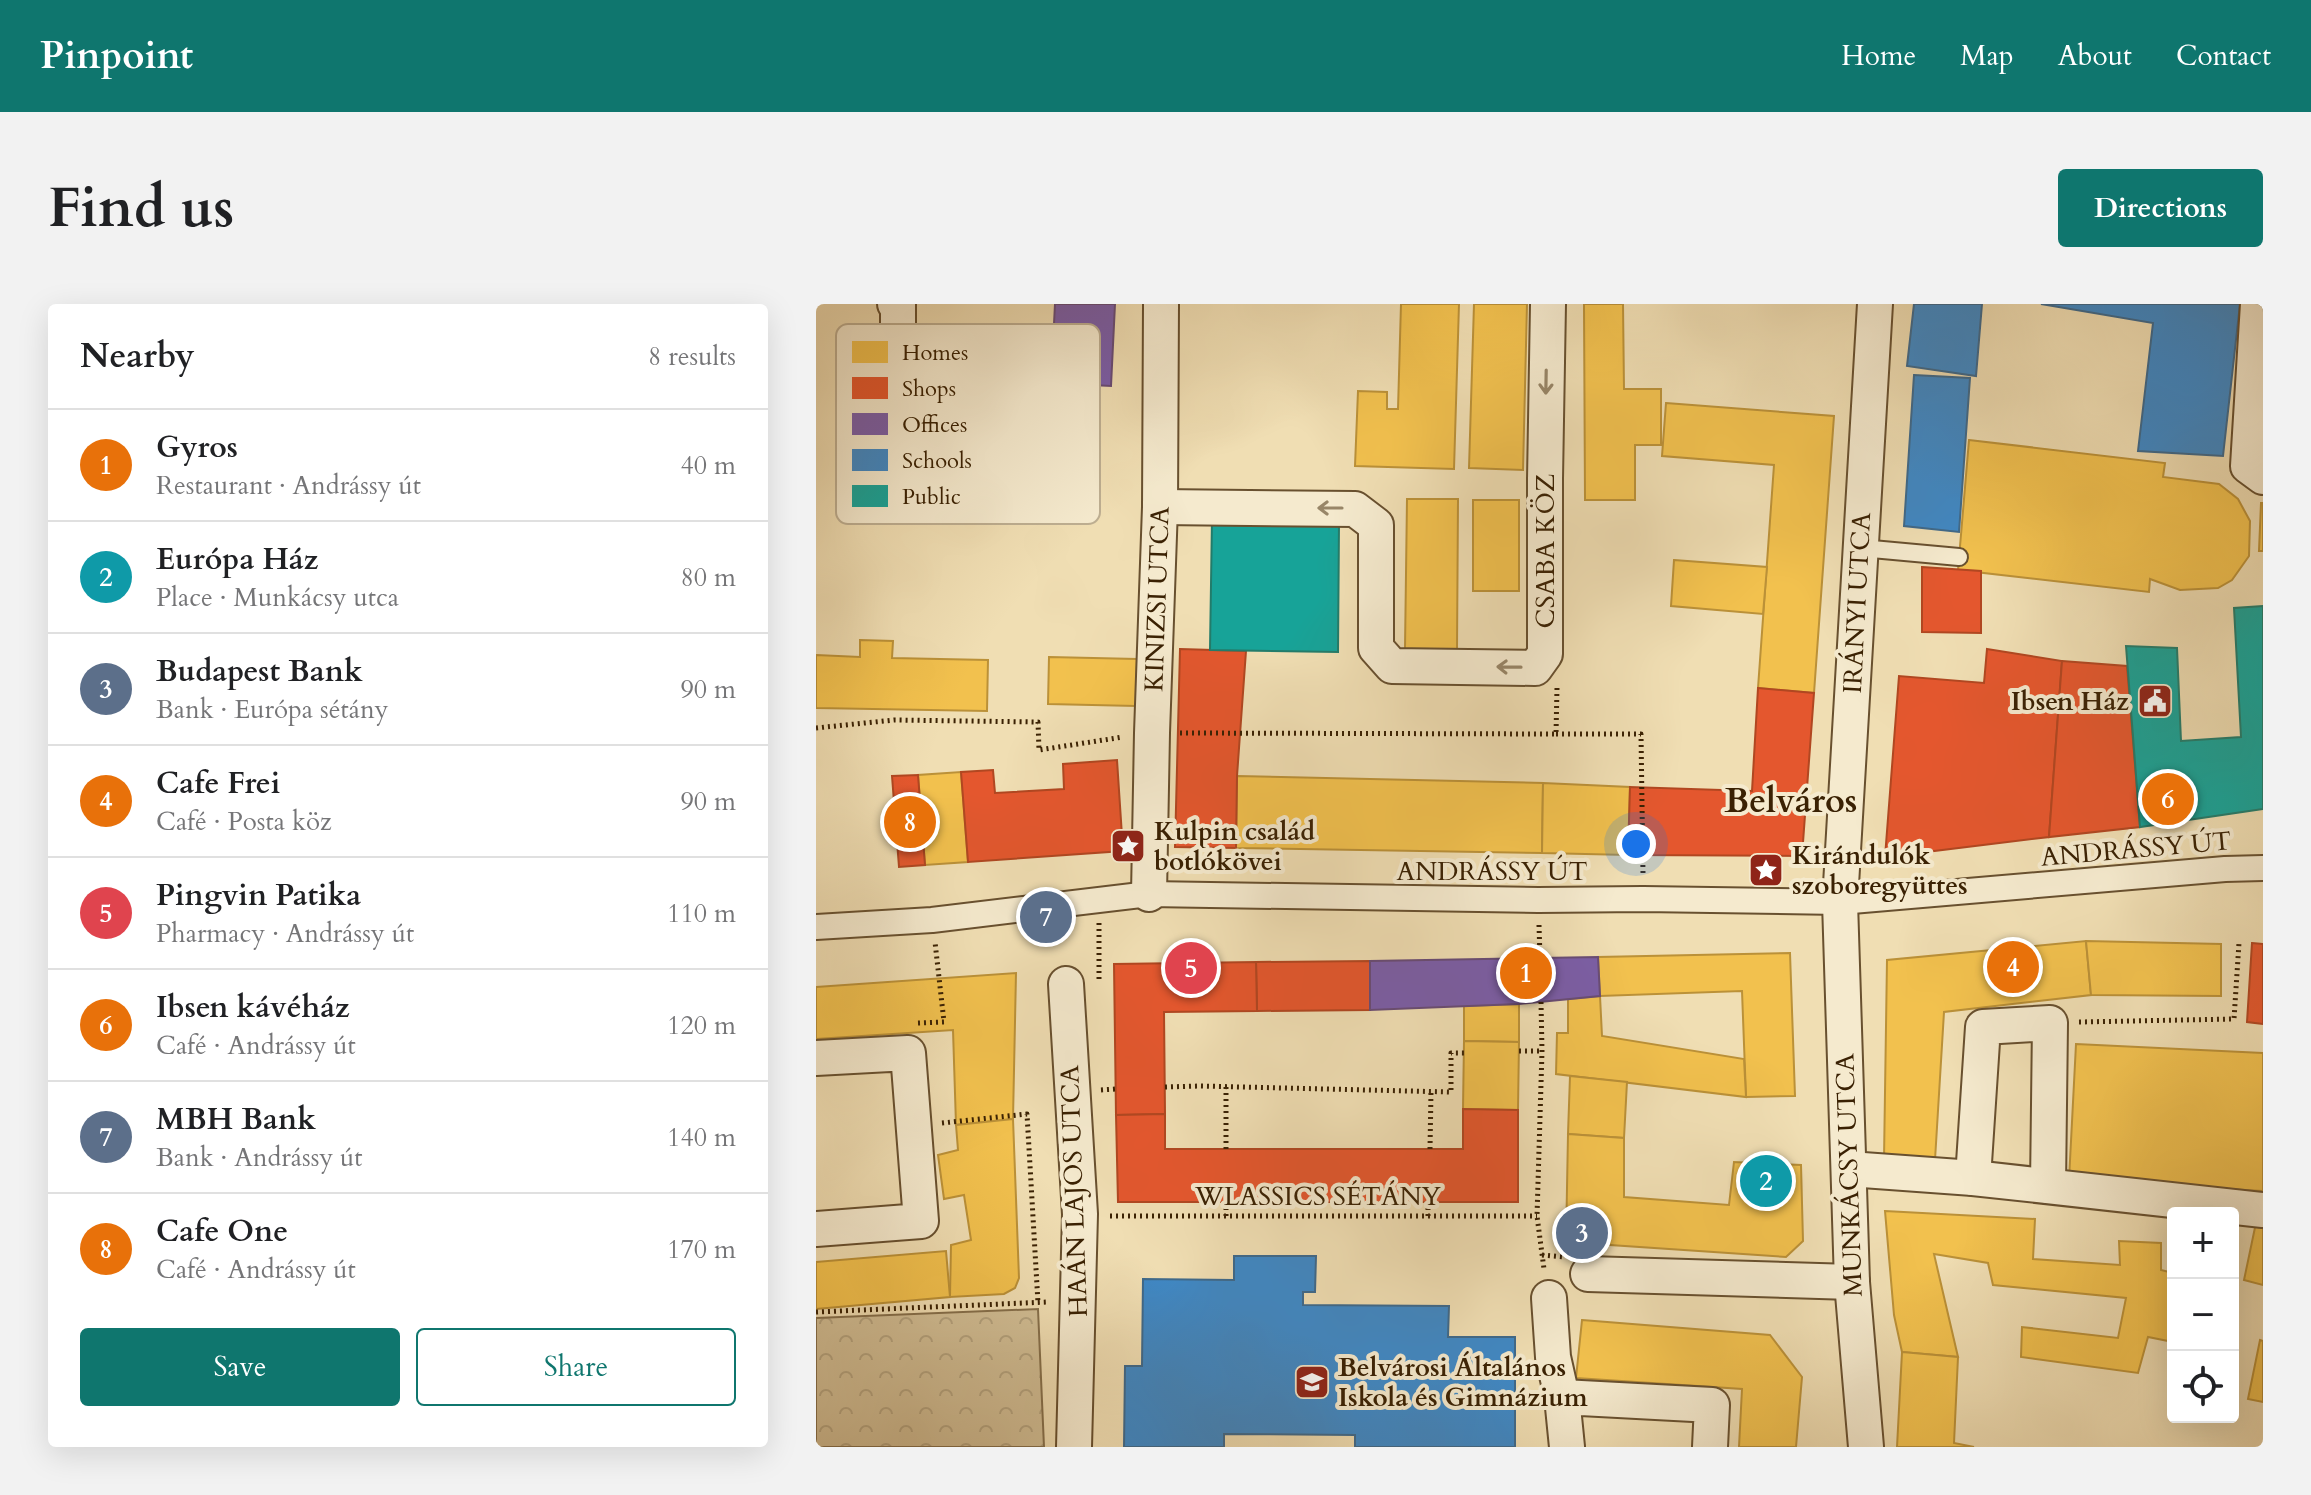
<!DOCTYPE html>
<meta charset="utf-8">
<style>
body{margin:0;font-family:Cardo,serif;background:#f2f2f2;color:#202124}
.controls{position:absolute;right:24px;bottom:24px;display:grid;overflow:hidden;border-radius:8px;box-shadow:0 8px 32px #0002}
.controls button{width:72px;height:72px;display:grid;place-items:center;padding:0;border:0;border-bottom:2px solid #e0e0e0;background:#fff;color:#202124;font:40px sans-serif}
.you{position:absolute;left:820px;top:540px;width:28px;height:28px;margin:-20px;border:6px solid #fff;border-radius:50%;background:#1a73e8;box-shadow:0 0 0 12px #1a73e833}
.badge{display:grid;place-items:center;width:52px;height:52px;border-radius:50%;background:#0f766e;color:#fff;font-size:26px;font-weight:700}
.pin{position:absolute;translate:-50% -50%;border:4px solid #fff;box-shadow:0 2px 8px #0006}
.list{margin:0;padding:0;list-style:none}
h2{display:flex;justify-content:space-between;align-items:center;height:104px;margin:0;padding:0 32px;font-size:34px}
h2 small{font-size:26px;font-weight:400;color:#757577}
.list li{display:grid;grid-template-columns:52px 1fr auto;gap:24px;align-items:center;box-sizing:border-box;height:112px;padding:0 32px;border-top:2px solid #e0e0e0}
.list b{display:block;font-size:30px;white-space:nowrap}
.list p{margin:0;font-size:26px;white-space:nowrap;color:#757577}
.list em{font-size:26px;font-style:normal;color:#757577}
.actions{display:flex;gap:16px;padding:24px 32px}
.actions a{flex:1;padding:18px 0;border:2px solid #0f766e;border-radius:8px;text-align:center;font-size:28px;color:#0f766e}
.actions .main{background:#0f766e;color:#fff}
.icon{flex:none;width:44px;height:44px;fill:none;stroke:currentColor;stroke-width:2;stroke-linecap:round;stroke-linejoin:round}
.map{position:relative;flex:none;width:1447px;height:1143px;overflow:hidden;border-radius:8px}
header{display:flex;align-items:center;gap:48px;box-sizing:border-box;height:112px;padding:0 40px;background:#0f766e;color:#fff}
header strong{font-size:38px}
nav{display:flex;gap:44px;margin-inline-start:auto;font-size:28px}
.intro{display:flex;align-items:center;justify-content:space-between;box-sizing:border-box;height:192px;padding:0 48px}
h1{margin:0;font-size:56px}
.button{padding:20px 36px;border-radius:8px;background:#0f766e;color:#fff;font-size:28px;font-weight:700}
main{display:flex;gap:48px;padding:0 48px}
aside{flex:1;background:#fff;border-radius:8px;box-shadow:0 8px 32px #0002}
.map>svg:first-child{display:block}
.forest{fill:url(#forest-crowns);stroke:#86704c;stroke-width:2}
.homes{fill:#f2c14e;stroke:#bb9138;stroke-width:2}
.shops{fill:#e4572e;stroke:#b14721;stroke-width:2}
.offices{fill:#7b5ea7;stroke:#684c76;stroke-width:2}
.schools{fill:#3f88c5;stroke:#3e698b;stroke-width:2}
.public{fill:#17a398;stroke:#227c6b;stroke-width:2}
.lines{fill:none;stroke-linecap:round;stroke-linejoin:round}
.service-casing{stroke:#68502f;stroke-width:20}
.pedestrian-casing{stroke:#68502f;stroke-width:28}
.minor-casing{stroke:#68502f;stroke-width:38}
.path{stroke:#3a2103;stroke-width:5;stroke-dasharray:2 4;stroke-linecap:butt}
.service{stroke:#f5eace;stroke-width:16}
.pedestrian{stroke:#f5eace;stroke-width:24}
.minor{stroke:#f5eace;stroke-width:34}
.oneway{stroke:#988668}
.labels{text-anchor:middle;dominant-baseline:central;stroke-width:8;stroke-linejoin:round;paint-order:stroke}
.street-label{font-size:26px;fill:#3a2103;stroke:#f5eace}
.poi-label{font-size:26px;font-weight:bold;fill:#3a2103;stroke:#f5eace;text-anchor:start}
.district-label{font-size:34px;font-weight:bold;fill:#3a2103;stroke:#f5eace}
.key{fill:#f5eace;stroke:#bdae91;stroke-width:2}
.key-label{font-size:22px;fill:#3a2103}
</style>
<header>
<strong>Pinpoint</strong>
<nav><a>Home</a><a>Map</a><a>About</a><a>Contact</a></nav>
</header>
<div class="intro"><h1>Find us</h1><a class="button">Directions</a></div>
<main>
<aside>
<h2>Nearby<small>8 results</small></h2>
<ul class="list">
<li><span class="badge" style="background:#e8710a">1</span><div><b>Gyros</b><p>Restaurant · Andrássy út</p></div><em>40 m</em></li>
<li><span class="badge" style="background:#0f9aa8">2</span><div><b>Európa Ház</b><p>Place · Munkácsy utca</p></div><em>80 m</em></li>
<li><span class="badge" style="background:#5c6f8a">3</span><div><b>Budapest Bank</b><p>Bank · Európa sétány</p></div><em>90 m</em></li>
<li><span class="badge" style="background:#e8710a">4</span><div><b>Cafe Frei</b><p>Café · Posta köz</p></div><em>90 m</em></li>
<li><span class="badge" style="background:#e0444e">5</span><div><b>Pingvin Patika</b><p>Pharmacy · Andrássy út</p></div><em>110 m</em></li>
<li><span class="badge" style="background:#e8710a">6</span><div><b>Ibsen kávéház</b><p>Café · Andrássy út</p></div><em>120 m</em></li>
<li><span class="badge" style="background:#5c6f8a">7</span><div><b>MBH Bank</b><p>Bank · Andrássy út</p></div><em>140 m</em></li>
<li><span class="badge" style="background:#e8710a">8</span><div><b>Cafe One</b><p>Café · Andrássy út</p></div><em>170 m</em></li>
</ul>
<div class="actions"><a class="main">Save</a><a>Share</a></div>
</aside>
<div class="map">
<svg width="1447" height="1143" viewBox="0 0 1447 1143">
<defs>
<pattern id="forest-crowns" width="20" height="18" patternUnits="userSpaceOnUse" patternTransform="scale(2)"><rect width="20" height="18" fill="#d1be95"/><path d="M2 6a3 3 0 1 1 6 0M12 15a3 3 0 1 1 6 0" fill="none" stroke="#b4a37f"/></pattern>
</defs>
<rect width="100%" height="100%" fill="#f0deb3"/>
<filter id="stains"><feTurbulence type="fractalNoise" baseFrequency=".0025" numOctaves="4"/><feColorMatrix values="0 0 0 0 .2 0 0 0 0 .09 0 0 0 0 .02 0 0 0 .5 -.17"/></filter>
<radialGradient id="worn" r=".72"><stop offset=".6" stop-color="#630" stop-opacity="0"/><stop offset="1" stop-color="#630" stop-opacity=".3"/></radialGradient>
<polygon class="forest" points="222,1005 228,1143 0,1143 0,1014"/>
<g class="homes">
<polygon points="585,0 643,0 638,165 539,162 542,87 571,88 571,105 582,105"/>
<polygon points="658,0 711,0 707,166 653,164"/>
<polygon points="768,0 807,0 808,85 845,85 845,141 819,141 819,196 769,196"/>
<polygon points="850,99 1018,112 998,389 942,384 958,161 846,152"/>
<polygon points="1153,136 1349,159 1347,173 1403,180 1422,195 1434,217 1433,252 1416,276 1402,284 1364,286 1334,275 1333,288 1142,266"/>
<polygon points="591,195 642,195 641,345 589,345"/>
<rect x="657" y="196" width="46" height="91"/>
<polygon points="1445,199 1447,199 1447,247 1443,247"/>
<polygon points="858,256 951,263 947,310 855,302"/>
<polygon points="44,336 77,337 76,354 172,356 171,407 0,404 0,351 44,353"/>
<polygon points="233,353 321,355 320,402 232,400"/>
<polygon points="145,468 152,558 109,561 102,471"/>
<polygon points="421,472 727,479 726,549 420,544"/>
<polygon points="727,479 814,483 812,551 726,549"/>
<polygon points="1270,637 1275,691 1128,708 1119,856 1068,855 1071,656"/>
<polygon points="1270,637 1405,640 1405,692 1275,691"/>
<polygon points="974,649 979,792 930,793 926,687 784,692 782,653"/>
<polygon points="200,669 197,815 140,821 137,726 0,735 0,683"/>
<polygon points="784,692 786,732 928,755 930,793 740,770 741,729 752,729 752,695"/>
<polygon points="703,700 703,738 648,737 648,702"/>
<polygon points="648,737 703,738 702,806 647,805"/>
<polygon points="1260,740 1447,749 1447,887 1253,876"/>
<polygon points="754,772 811,778 808,834 752,830"/>
<polygon points="197,815 203,974 199,984 188,990 134,993 135,941 155,936 148,891 128,895 122,851 142,846 140,821"/>
<polygon points="752,830 808,834 808,893 913,901 918,858 985,861 987,937 970,953 750,938"/>
<polygon points="1069,907 1219,915 1217,955 1304,961 1303,937 1345,939 1345,966 1357,969 1357,1038 1332,1033 1322,1069 1205,1053 1206,1023 1302,1034 1310,994 1177,981 1172,959 1118,950 1142,1053 1086,1048 1078,1011"/>
<polygon points="1441,914 1447,915 1447,981 1428,976"/>
<polygon points="130,947 134,993 0,1005 0,958"/>
<polygon points="766,1016 954,1031 986,1073 980,1143 923,1143 926,1085 760,1074"/>
<polygon points="1444,1036 1447,1037 1447,1098 1432,1095"/>
<polygon points="1086,1048 1142,1053 1138,1139 1158,1143 1081,1143"/>
</g>
<g class="shops">
<polygon points="1106,263 1165,267 1165,329 1106,328"/>
<polygon points="364,345 430,347 421,472 420,544 359,543"/>
<polygon points="1171,345 1246,357 1233,533 1069,553 1083,372 1168,379"/>
<polygon points="1246,357 1311,362 1324,523 1233,533"/>
<polygon points="942,384 998,389 986,552 812,551 814,483 936,487"/>
<polygon points="301,456 307,547 152,558 145,468 177,466 179,489 248,485 247,460"/>
<polygon points="102,471 109,561 83,563 76,472"/>
<polygon points="1436,639 1447,640 1447,720 1431,718"/>
<polygon points="554,657 554,706 441,707 440,658"/>
<polygon points="440,658 441,707 348,708 349,810 300,811 298,660"/>
<polygon points="647,805 702,806 702,898 302,898 300,811 349,810 349,845 647,845"/>
</g>
<g class="offices">
<polygon points="239,0 299,0 295,82 235,79"/>
<polygon points="782,653 784,692 703,700 554,706 554,657"/>
</g>
<g class="schools">
<polygon points="1098,0 1166,0 1160,72 1091,62"/>
<polygon points="1225,0 1424,0 1407,152 1322,147 1337,19"/>
<polygon points="1098,71 1154,74 1143,228 1088,222"/>
<polygon points="418,952 500,952 499,988 487,988 487,1001 633,1002 632,1033 699,1033 699,1143 539,1143 539,1131 408,1130 408,1143 308,1143 309,1062 326,1062 327,975 418,976"/>
</g>
<g class="public">
<polygon points="396,215 523,218 522,348 394,346"/>
<polygon points="1447,302 1447,505 1324,523 1310,342 1361,344 1365,437 1425,433 1418,304"/>
</g>
<g class="lines">
<g class="service-casing">
<polyline id="service" points="1045,244 1143,253"/>
</g>
<g class="pedestrian-casing">
<polyline id="pedestrian" points="0,623 116,616 333,590 722,596 827,595 1024,598 1409,565 1447,564"/>
</g>
<g class="minor-casing">
<g id="minor">
<polyline points="79,0 82,0 82,44"/>
<polyline points="1442,0 1432,162 1447,173"/>
<polyline points="344,203 539,205 560,221 560,344 576,362 719,364 729,350 729,175 732,0"/>
<polyline points="333,590 336,429 344,203 345,0"/>
<polyline points="250,680 264,910 258,1143"/>
<polyline points="0,754 92,749 105,917 0,925"/>
<polyline points="1033,865 1157,874 1447,906"/>
<polyline points="1157,874 1167,723 1234,719 1232,882"/>
<polyline points="772,970 1036,978"/>
<polyline points="733,994 737,1053 746,1093"/>
<polyline points="751,1143 746,1093 896,1101 894,1143"/>
<polyline points="1050,1143 1036,978 1024,598 1059,0"/>
</g>
</g>
<g class="path">
<polyline points="0,424 78,416 222,418 223,446 307,433"/>
<polyline points="364,429 740,430 741,384"/>
<polyline points="740,430 825,430 827,570"/>
<polyline points="283,619 283,677"/>
<polyline points="723,621 724,654"/>
<polyline points="725,698 726,747 721,912 728,965"/>
<polyline points="1263,718 1418,715 1423,639"/>
<polyline points="102,719 128,718 119,638"/>
<polyline points="703,747 726,747"/>
<polyline points="349,783 384,782 635,788 635,749 648,749"/>
<polyline points="410,783 410,845"/>
<polyline points="285,786 300,785"/>
<polyline points="126,819 211,810 222,999"/>
<polyline points="614,845 615,788"/>
<polyline points="294,912 721,912"/>
<polyline points="410,912 410,899"/>
<polyline points="612,912 612,899"/>
<polyline points="726,951 748,953"/>
<polyline points="0,1008 231,998"/>
</g>
<use href="#service" class="service"/>
<use href="#pedestrian" class="pedestrian"/>
<use href="#minor" class="minor"/>
</g>
<defs><path id="oneway-shaft" d="M-6 0H5M1.5-3L5.5 0L1.5 3" fill="none" stroke-width="1.6" stroke-linecap="round" stroke-linejoin="round" transform="scale(2)"/></defs>
<g class="oneway">
<use href="#oneway-shaft" transform="translate(730 78) rotate(91)"/>
<use href="#oneway-shaft" transform="translate(514 204) rotate(-180)"/>
<use href="#oneway-shaft" transform="translate(693 363) rotate(-179)"/>
</g>
<defs>
<g id="civic-square" transform="scale(1.8)"><rect x="-9" y="-9" width="18" height="18" rx="4" fill="#8f2418" stroke="#f5eace"/><path d="M-.6-6.5H3V-4.5H.6V-3L4-1V1h2V6H-6V1h2V-1L-.6-3ZM-1.2 2.5V6h2.4V2.5Z" fill="#fff"/></g>
<g id="sight-square" transform="scale(1.8)"><rect x="-9" y="-9" width="18" height="18" rx="4" fill="#8f2418" stroke="#f5eace"/><path d="M0-6L1.8-2.2L6-1.7L2.9 1.2L3.7 5.4L0 3.3L-3.7 5.4L-2.9 1.2L-6-1.7L-1.8-2.2Z" fill="#fff"/></g>
<g id="school-square" transform="scale(1.8)"><rect x="-9" y="-9" width="18" height="18" rx="4" fill="#8f2418" stroke="#f5eace"/><path d="M0-5L7-2L0 1L-7-2ZM-4 1L0 2.5L4 1V4Q0 6-4 4Z" fill="#fff"/></g>
</defs>
<g fill-rule="evenodd">
<use href="#civic-square" x="1339" y="397"/>
<use href="#sight-square" x="312" y="542"/>
<use href="#sight-square" x="950" y="566"/>
<use href="#school-square" x="496" y="1078"/>
</g>
<g class="labels">
<g class="street-label">
<text transform="translate(729 247) rotate(-90)">CSABA KÖZ</text>
<text transform="translate(341 295) rotate(-88)">KINIZSI UTCA</text>
<text transform="translate(1041 299) rotate(-87)">IRÁNYI UTCA</text>
<text transform="translate(1320 545) rotate(-5)">ANDRÁSSY ÚT</text>
<text x="676" y="567">ANDRÁSSY ÚT</text>
<text transform="translate(1033 871) rotate(-92)">MUNKÁCSY UTCA</text>
<text transform="translate(258 887) rotate(-92)">HAÁN LAJOS UTCA</text>
<text x="502" y="892">WLASSICS SÉTÁNY</text>
</g>
<g class="poi-label">
<text x="1313" y="397" text-anchor="end">Ibsen Ház</text>
<text x="338" y="527">Kulpin család<tspan x="338" dy="30">botlókövei</tspan></text>
<text x="976" y="551">Kirándulók<tspan x="976" dy="30">szoboregyüttes</tspan></text>
<text x="522" y="1063">Belvárosi Általános<tspan x="522" dy="30">Iskola és Gimnázium</tspan></text>
</g>
<g class="district-label">
<text x="975" y="497">Belváros</text>
</g>
</g>
<rect x="20" y="20" width="264" height="200" rx="12" class="key"/>
<rect x="36" y="37" width="36" height="22" fill="#f2c14e"/>
<rect x="36" y="73" width="36" height="22" fill="#e4572e"/>
<rect x="36" y="109" width="36" height="22" fill="#7b5ea7"/>
<rect x="36" y="145" width="36" height="22" fill="#3f88c5"/>
<rect x="36" y="181" width="36" height="22" fill="#17a398"/>
<g class="key-label">
<text x="86" y="56">Homes</text>
<text x="86" y="92">Shops</text>
<text x="86" y="128">Offices</text>
<text x="86" y="164">Schools</text>
<text x="86" y="200">Public</text>
</g>
<rect width="100%" height="100%" filter="url(#stains)"/>
<rect width="100%" height="100%" fill="url(#worn)"/>
</svg>
<div class="controls">
<button>+</button>
<button>−</button>
<button><svg class="icon" aria-label="locate" viewBox="0 0 24 24"><circle cx="12" cy="12" r="6"/><path d="M12 2v4M12 18v4M2 12h4M18 12h4"/></svg></button>
</div>
<div class="you"></div>
<div class="pin badge" style="left:710px;top:669px;background:#e8710a">1</div>
<div class="pin badge" style="left:950px;top:877px;background:#0f9aa8">2</div>
<div class="pin badge" style="left:766px;top:929px;background:#5c6f8a">3</div>
<div class="pin badge" style="left:1197px;top:663px;background:#e8710a">4</div>
<div class="pin badge" style="left:375px;top:664px;background:#e0444e">5</div>
<div class="pin badge" style="left:1352px;top:495px;background:#e8710a">6</div>
<div class="pin badge" style="left:230px;top:613px;background:#5c6f8a">7</div>
<div class="pin badge" style="left:94px;top:518px;background:#e8710a">8</div>
</div>
</main>
